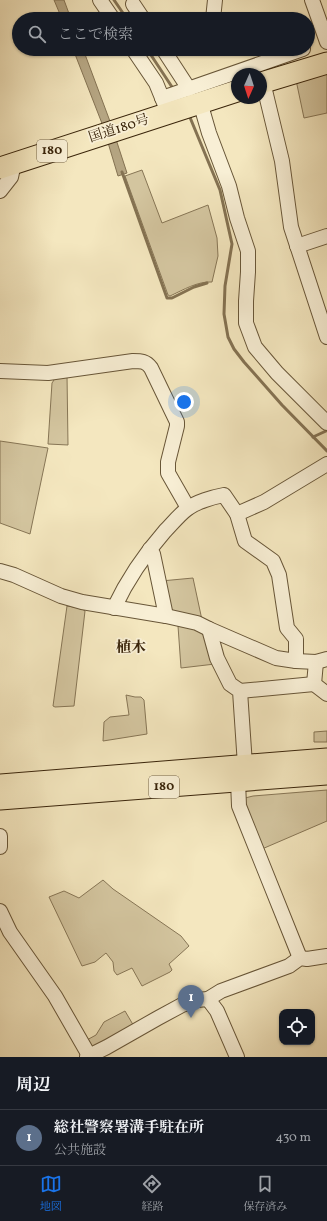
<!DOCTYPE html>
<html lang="ja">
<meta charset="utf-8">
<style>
body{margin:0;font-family:Vollkorn,"Noto Serif JP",serif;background:#242831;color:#f1f3f6}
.controls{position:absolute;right:12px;bottom:12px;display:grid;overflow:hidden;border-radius:8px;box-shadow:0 1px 3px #0004}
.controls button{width:36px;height:36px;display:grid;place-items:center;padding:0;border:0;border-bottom:1px solid #363941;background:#171b24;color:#f1f3f6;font:20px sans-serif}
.compass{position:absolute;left:231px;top:68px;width:36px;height:36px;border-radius:50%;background:#171b24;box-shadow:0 1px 3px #0004;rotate:183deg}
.you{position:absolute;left:184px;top:402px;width:14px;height:14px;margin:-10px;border:3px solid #fff;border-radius:50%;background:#1a73e8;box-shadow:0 0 0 6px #1a73e833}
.badge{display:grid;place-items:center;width:26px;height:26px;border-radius:50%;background:#1a73e8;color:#fff;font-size:13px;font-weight:700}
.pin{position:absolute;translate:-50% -33px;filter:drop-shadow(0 1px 2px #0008)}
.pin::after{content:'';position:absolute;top:21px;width:14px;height:12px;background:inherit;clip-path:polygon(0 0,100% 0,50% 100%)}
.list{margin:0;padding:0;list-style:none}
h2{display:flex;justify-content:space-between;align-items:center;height:52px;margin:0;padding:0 16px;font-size:17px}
h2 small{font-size:13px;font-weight:400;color:#9ea1a6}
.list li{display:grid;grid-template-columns:26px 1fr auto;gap:12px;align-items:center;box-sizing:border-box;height:56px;padding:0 16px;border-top:1px solid #363941}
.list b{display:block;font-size:15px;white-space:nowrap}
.list p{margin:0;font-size:13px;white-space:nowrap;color:#9ea1a6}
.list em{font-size:13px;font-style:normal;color:#9ea1a6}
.icon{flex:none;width:22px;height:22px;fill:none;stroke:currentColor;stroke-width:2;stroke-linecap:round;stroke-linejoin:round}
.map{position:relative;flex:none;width:327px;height:1057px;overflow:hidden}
.search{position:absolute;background:#171b24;box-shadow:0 1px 3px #0004;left:12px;right:12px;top:12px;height:44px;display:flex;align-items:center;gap:10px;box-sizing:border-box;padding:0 14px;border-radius:22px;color:#9ea1a6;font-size:15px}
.sheet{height:108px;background:#171b24}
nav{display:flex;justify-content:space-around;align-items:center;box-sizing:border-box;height:56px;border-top:1px solid #363941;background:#171b24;font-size:11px;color:#9ea1a6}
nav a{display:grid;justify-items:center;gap:2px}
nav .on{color:#1a73e8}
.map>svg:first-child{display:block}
.green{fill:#d4c6a0;stroke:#877656}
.water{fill:#b5a582;stroke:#847252}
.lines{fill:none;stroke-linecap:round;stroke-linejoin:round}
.stream{stroke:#847252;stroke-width:3}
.minor-casing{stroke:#685638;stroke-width:16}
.highway-casing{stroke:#3a250b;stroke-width:23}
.minor{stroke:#f8efd5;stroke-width:14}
.highway{stroke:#f4e7bf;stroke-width:21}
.labels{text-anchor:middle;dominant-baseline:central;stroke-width:3.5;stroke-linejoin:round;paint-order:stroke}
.shield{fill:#f8efd5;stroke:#736248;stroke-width:1}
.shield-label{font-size:13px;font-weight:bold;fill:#3a250b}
.street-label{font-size:14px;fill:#3a250b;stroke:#f8efd5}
.neighbourhood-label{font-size:15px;font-weight:bold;fill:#3a250b;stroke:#f8efd5}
</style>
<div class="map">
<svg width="327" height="1057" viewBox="0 0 327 1057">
<rect width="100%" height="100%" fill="#f4e7bf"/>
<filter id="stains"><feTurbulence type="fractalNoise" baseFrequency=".005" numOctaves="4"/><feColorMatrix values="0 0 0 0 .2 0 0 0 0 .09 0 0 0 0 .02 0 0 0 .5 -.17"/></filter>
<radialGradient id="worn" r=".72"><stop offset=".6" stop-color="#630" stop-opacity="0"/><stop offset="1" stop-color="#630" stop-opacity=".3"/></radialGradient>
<g class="green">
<polygon points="322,72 327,75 327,113 304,118 296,80"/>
<path d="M142,170L162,223L208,205L217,238L218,256L212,282C198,281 183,290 170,296L168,295L125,176Z"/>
<polygon points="67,375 68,445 48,444 52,383 56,377"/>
<polygon points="0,441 48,448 30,534 0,523"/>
<polygon points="193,578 202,620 167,613 161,581"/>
<polygon points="67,606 81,608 85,611 74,706 55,707 53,706"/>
<polygon points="180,623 207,633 215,664 181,668 178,626"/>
<polygon points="126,695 135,697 141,697 144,700 147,734 103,741 104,722 110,717 129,715"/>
<polygon points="327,731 327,742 314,742 314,732"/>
<polygon points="327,790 327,821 262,849 246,809 245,798 253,796"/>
<polygon points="103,880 113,889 181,936 189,946 169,964 172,970 170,972 142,986 132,968 117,975 114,971 113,962 106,953 95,962 82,966 49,897 64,891 79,898"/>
<polygon points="125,1011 135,1028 92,1052 85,1041 96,1035 104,1022"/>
</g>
<g class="water">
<polygon points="54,0 64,0 71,19 62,19"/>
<polygon points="73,49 83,49 111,124 127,173 118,176 103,126"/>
</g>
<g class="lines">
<g class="stream">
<polyline points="114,0 127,19"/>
<polyline points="147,49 174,90"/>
<polyline points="189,115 220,190 232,244 225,286 224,314 228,337 234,349 244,362 282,405 327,451"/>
<polyline points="122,172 167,298 172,298 194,287 207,283"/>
<polyline points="313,437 326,431"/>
</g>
<g class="minor-casing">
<g id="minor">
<polyline points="100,0 113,19"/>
<polyline points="312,0 327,42"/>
<polyline points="133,4 143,19"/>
<polyline points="213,19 215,0"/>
<polyline points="133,49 156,83 165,105"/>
<polyline points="163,49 189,89"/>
<polyline points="263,82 282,161 291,227 327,337"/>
<polyline points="162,98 303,49"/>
<polyline points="200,102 209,133 229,186 237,218 248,251 248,272 246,301 246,323 255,347 277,373 327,423"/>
<polyline points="0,191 11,177 14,163"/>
<polyline points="297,246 327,236"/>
<path d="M0,371L48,373L133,361C141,361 146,361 151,368L177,422V426L168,462V473L188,508"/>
<polyline points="237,514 264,502 327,464"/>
<polyline points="150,549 153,554 166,616"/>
<polyline points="0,571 14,575 61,596 82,602 166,616 197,623 209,629 276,658 296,661 316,662 327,659"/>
<path d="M114,608C128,578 144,555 165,531C172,524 179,515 187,509C196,502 213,497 224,495L237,514L245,541L273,561L279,575L287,628L296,639V661"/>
<polyline points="209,629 217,658 230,684 240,691 245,765 238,781 239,806 300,958"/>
<polyline points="316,662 314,684 327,694"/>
<polyline points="240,691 314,684"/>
<polyline points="0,836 0,847"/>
<polyline points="0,911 10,932 55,996 90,1057"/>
<polyline points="208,999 217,1011 237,1057"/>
<polyline points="87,1057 107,1047 158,1018 182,1005 197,1000 208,999 221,991 289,966 300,958 307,959 327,956"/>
</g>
</g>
<g class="highway-casing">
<g id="highway">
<polyline points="261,83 327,63"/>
<polyline points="0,168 237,91"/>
<polyline points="0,785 327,759"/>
<polyline points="0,799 327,774"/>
</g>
</g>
<use href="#minor" class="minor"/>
<use href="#highway" class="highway"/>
</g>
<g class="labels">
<g class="shield">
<rect x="37" y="140" width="30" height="22" rx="3"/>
<rect x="149" y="776" width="30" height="22" rx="3"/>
</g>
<g class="shield-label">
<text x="52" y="151">180</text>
<text x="164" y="787">180</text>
</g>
<g class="street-label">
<text transform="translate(119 129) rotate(-18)">国道180号</text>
</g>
<g class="neighbourhood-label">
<text x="131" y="648">植木</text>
</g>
</g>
<rect width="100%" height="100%" filter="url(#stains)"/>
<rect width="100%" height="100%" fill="url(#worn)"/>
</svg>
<div class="controls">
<button><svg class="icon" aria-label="locate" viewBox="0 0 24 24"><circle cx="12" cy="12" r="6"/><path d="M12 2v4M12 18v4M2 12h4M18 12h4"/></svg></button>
</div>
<svg class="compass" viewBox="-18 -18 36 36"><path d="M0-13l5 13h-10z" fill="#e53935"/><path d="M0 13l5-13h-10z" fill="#9ea1a6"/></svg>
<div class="you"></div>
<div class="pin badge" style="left:191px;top:1018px;background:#5c6f8a">1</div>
<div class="search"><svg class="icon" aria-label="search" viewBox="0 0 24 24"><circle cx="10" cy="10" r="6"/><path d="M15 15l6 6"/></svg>ここで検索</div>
</div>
<section class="sheet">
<h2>周辺<small></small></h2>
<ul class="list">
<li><span class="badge" style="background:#5c6f8a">1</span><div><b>総社警察署溝手駐在所</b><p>公共施設</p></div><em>430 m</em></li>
</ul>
</section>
<nav>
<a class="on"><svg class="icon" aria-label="map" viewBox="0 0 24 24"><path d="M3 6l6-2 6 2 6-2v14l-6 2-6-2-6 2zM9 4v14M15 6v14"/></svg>地図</a>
<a><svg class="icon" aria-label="directions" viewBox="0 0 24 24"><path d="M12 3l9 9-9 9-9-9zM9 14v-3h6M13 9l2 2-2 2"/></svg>経路</a>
<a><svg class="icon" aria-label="saved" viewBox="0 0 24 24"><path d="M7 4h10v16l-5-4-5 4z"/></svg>保存済み</a>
</nav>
